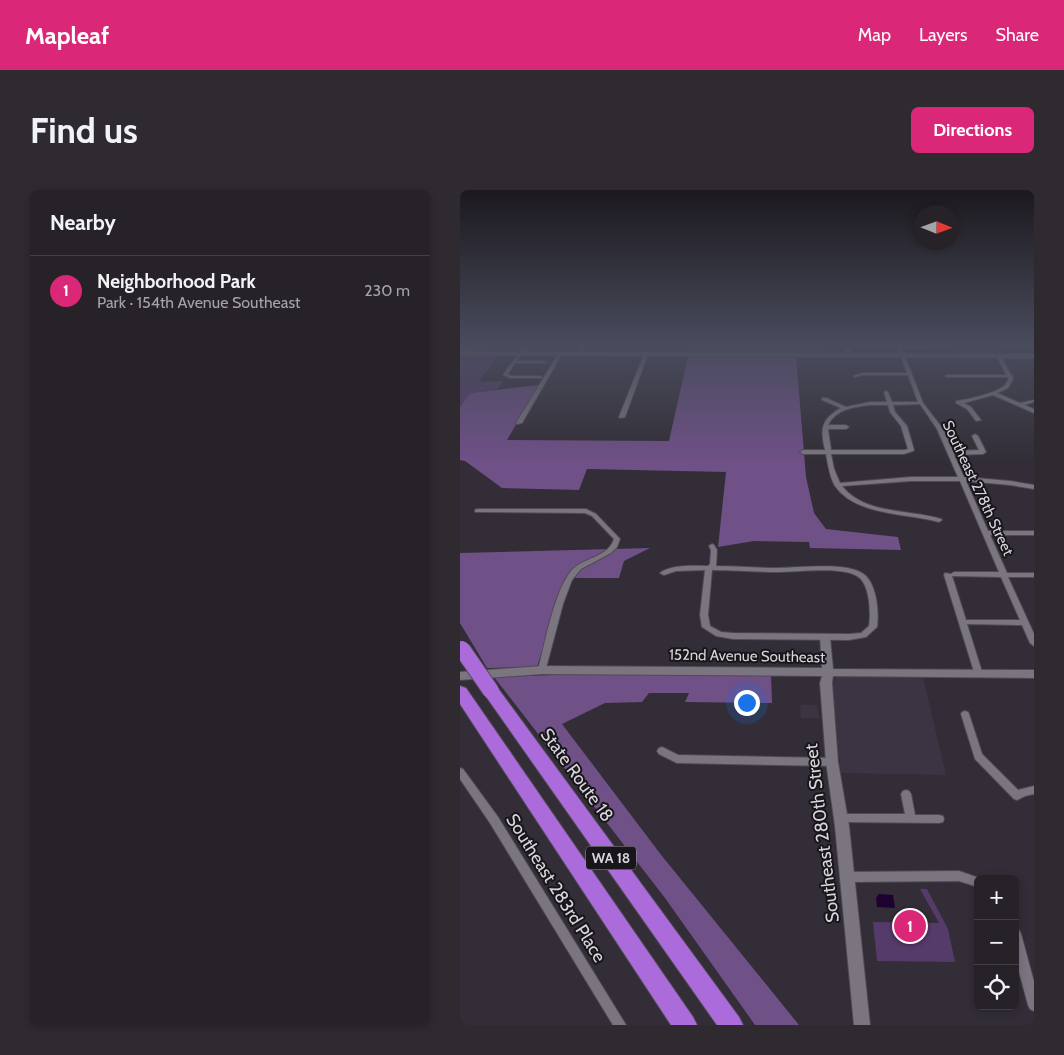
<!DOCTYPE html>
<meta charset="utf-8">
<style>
body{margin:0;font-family:Cabin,sans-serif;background:#2e2a30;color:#f1f3f6}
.controls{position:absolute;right:15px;bottom:15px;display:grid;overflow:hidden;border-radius:8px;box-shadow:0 2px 8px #0003}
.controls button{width:45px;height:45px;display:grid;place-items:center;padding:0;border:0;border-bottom:1px solid #423f45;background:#262228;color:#f1f3f6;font:25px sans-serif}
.compass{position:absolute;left:454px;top:15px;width:45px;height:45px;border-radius:50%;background:#262228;box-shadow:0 2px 8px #0003;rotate:91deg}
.you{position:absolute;left:286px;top:512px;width:18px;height:18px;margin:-12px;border:4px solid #fff;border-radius:50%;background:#1a73e8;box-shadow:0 0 0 8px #1a73e833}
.badge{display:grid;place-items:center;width:32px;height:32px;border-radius:50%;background:#db2777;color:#fff;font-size:16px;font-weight:700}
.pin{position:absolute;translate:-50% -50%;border:2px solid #fff;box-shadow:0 1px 5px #0006}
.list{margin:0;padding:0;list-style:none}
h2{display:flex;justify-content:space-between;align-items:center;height:65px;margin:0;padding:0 20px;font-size:21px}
h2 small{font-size:16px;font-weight:400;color:#a4a4a8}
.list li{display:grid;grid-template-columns:32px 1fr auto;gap:15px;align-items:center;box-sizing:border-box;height:70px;padding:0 20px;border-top:1px solid #423f45}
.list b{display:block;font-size:19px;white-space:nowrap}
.list p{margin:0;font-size:16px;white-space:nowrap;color:#a4a4a8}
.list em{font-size:16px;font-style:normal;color:#a4a4a8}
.icon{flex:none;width:28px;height:28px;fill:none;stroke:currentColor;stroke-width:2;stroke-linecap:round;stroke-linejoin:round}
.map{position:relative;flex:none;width:574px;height:835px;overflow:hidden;border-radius:8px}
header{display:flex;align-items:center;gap:30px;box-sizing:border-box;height:70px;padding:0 25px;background:#db2777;color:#fff}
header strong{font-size:24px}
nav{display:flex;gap:28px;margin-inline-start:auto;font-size:18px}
.intro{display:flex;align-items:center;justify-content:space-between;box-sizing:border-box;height:120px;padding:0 30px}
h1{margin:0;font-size:35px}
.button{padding:12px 22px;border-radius:8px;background:#db2777;color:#fff;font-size:18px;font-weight:700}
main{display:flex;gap:30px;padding:0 30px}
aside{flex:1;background:#262228;border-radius:8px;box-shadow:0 2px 8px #0003}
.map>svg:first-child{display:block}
.built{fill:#3c3443}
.green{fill:#553b69}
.forest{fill:#6f5087}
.water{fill:#1f0131}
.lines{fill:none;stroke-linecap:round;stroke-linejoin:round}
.minor-casing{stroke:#4f4b53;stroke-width:2}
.tertiary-casing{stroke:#4f4b53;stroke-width:2}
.motorway-casing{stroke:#4f4b53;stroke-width:2}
.minor{fill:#7b7580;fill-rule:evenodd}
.tertiary{fill:#7b7580;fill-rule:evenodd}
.motorway{fill:#ac6bdb;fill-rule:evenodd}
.motorway-bridge-casing{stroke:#4f4b53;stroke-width:18;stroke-linecap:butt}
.motorway-bridge{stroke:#ac6bdb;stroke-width:16}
.labels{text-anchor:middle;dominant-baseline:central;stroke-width:4;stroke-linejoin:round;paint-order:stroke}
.shield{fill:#19161b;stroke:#9f9ca1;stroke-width:1}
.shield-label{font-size:14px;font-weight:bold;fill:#d9d5db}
.street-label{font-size:15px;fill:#d9d5db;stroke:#19161b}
.near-street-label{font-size:18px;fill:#d9d5db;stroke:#19161b}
</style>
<header>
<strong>Mapleaf</strong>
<nav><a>Map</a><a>Layers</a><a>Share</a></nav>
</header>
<div class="intro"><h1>Find us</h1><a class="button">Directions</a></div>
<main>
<aside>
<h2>Nearby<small></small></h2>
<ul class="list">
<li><span class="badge">1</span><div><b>Neighborhood Park</b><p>Park · 154th Avenue Southeast</p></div><em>230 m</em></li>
</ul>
</aside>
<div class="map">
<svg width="574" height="835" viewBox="0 0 574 835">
<rect width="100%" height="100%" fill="#322d36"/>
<g class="built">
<polygon points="491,156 552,156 553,157 535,157 539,164 495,163"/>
<polygon points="378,486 463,487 486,585 381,583 372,494"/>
<polygon points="340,515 357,515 359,528 341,528"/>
</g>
<g class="green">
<polygon points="0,164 39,164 18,192 43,191 38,199 10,203 0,217"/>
<polygon points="460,699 467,699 488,739 495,772 417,771 413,732 479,733"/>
</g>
<g class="forest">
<polygon points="231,156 363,156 364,164 229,163"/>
<polygon points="228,166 336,166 346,287 354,323 366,339 438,347 441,360 350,358 349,352 294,351 258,357 266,282 127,279 119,300 42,298 5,271 0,270 0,217 10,203 79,195 47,250 209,251"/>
<polygon points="190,358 164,371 159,388 105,388 77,477 27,478 0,433 0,363"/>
<polygon points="94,485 311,485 312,513 225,512 229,503 189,503 182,512 145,513 102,534 202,666 339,835 295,835 205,708 34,487"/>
</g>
<polygon class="water" points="419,704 433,705 435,718 417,717 416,708"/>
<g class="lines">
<g class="minor-casing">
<g id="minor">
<polygon points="12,156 16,156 11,164 7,164 7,163"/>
<polygon points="64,156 68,156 64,164 61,164 57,171 84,171 86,172 84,173 55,173 48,184 51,186 80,186 82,187 82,188 50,188 43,185"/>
<polygon points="122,156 126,156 122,165 118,165"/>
<polygon points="385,156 389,156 391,166 387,165"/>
<path d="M437,156L474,157L472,158H442L463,213L483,239L493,261L519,260L512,246L515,244L518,246L526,262L523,264L494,265L504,287L550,291L574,295V299L550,295L506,291L528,341H574V345H530L547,383H574V387H548L574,444V456L570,453L562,435L507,434L523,485L522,487H516L515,485L484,385L485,383L491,384L494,382H539L500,291H451L382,296C405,325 449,319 481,329L482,330L479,332C447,323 396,326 375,296C370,288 368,275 366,264H343L340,262L343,260H365C360,239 361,229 381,218L362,210V208H366L386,217L410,212H427L424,202L426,201L428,202L432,212H458L448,185H403L395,187L393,186L403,183H447ZM460,214L477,239L498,287H451L380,293L374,279L371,264H444L453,261L454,260L447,236L435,222L433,215ZM410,215H428L430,222L441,236L448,259L444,260H371L368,239H386L389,237L386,235H368C376,219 394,217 410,215ZM492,386L541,387L560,430H506Z"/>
<polygon points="100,163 102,164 62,233 57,234 56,233 98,164"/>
<polygon points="186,163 188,164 165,227 160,228 159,227 184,164"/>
<path d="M537,165L541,166L551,185L553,186L552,187L553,189L548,198L537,203L560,213L574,210V212L564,215L574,219V223L533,205L504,213L511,217L521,230L516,231L507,219L496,213V211C507,210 536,203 544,196C546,194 547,191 549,189L548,187H487L485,186L487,185H546L537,166Z"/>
<path d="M17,319H126L136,324L160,349L157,357L151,363L121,379L112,390L103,414L85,482H79L78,480C85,453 94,402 111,381C123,367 148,368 154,349L132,326L125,323L15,322V320Z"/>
<path d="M252,354L254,355L257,360L256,376C277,376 297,378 318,378C340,378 383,372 402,383C417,392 419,422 417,437L406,447L389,450L273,449L256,446L242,437L240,425L245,380L216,381L204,385L200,383C212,374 234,376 248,376L250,374L251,360L249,356ZM252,380C274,380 296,382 317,382C337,382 381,376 397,386C410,393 411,423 409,436L401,443L389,444L273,443L261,442L250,436L248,425Z"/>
<polygon points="505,521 508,522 509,524 522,564 558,600 574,596 574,604 565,606 557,610 554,609 515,569 501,524 502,522"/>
<polygon points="202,557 218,565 372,568 375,569 377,572 375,575 372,576 217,573 199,564 197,561 199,558"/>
<polygon points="0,578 3,579 38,627 166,835 153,835 30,633 0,589"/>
<polygon points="446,600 449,601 451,604 455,625 479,625 483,626 484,629 483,632 479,633 380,632 376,631 375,628 376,625 380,624 445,624 441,604 443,601"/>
<polygon points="499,681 522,689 518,689 518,697 499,691 387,692 383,690 382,687 383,684 387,682"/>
<polygon points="555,739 559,740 561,744 574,792 574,821 570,819 568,815 555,767"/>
</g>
</g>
<g class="tertiary-casing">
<g id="tertiary">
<polygon points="0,161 574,164 574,168 0,165"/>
<polygon points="365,444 370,447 373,479 574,480 574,488 373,486 372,493 378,572 389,636 410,835 394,835 375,636 366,572 360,493 362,486 82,484 0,490 0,482 82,476 362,478 360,447"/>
</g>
</g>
<g class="motorway-casing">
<g id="motorway">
<polygon points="0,496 6,498 233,827 237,835 211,835 0,514"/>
<polygon points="31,496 37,497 279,827 283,835 257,835 25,505 23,501 25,497"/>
</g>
</g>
<use href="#minor" class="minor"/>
<use href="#tertiary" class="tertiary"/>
<use href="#motorway" class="motorway"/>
<g class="motorway-bridge-casing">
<polyline id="motorway-bridge" points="2,459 31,501"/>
</g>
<use href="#motorway-bridge" class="motorway-bridge"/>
</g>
<linearGradient id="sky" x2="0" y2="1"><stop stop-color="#1c191e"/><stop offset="0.57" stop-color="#494c5d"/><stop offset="1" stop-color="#494c5d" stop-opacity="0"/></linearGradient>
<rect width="574" height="273" fill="url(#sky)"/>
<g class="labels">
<rect class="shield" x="126" y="656.5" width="50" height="23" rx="4"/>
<g class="shield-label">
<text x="151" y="668">WA 18</text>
</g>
<g class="street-label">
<text transform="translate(518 298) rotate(65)">Southeast 278th Street</text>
<text transform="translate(287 466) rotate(1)">152nd Avenue Southeast</text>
</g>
<g class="near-street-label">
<text transform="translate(117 585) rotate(54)">State Route 18</text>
<text transform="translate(362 643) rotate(-97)">Southeast 280th Street</text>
<text transform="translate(96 698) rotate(58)">Southeast 283rd Place</text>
</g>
</g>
</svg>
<div class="controls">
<button>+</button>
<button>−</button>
<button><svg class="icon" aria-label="locate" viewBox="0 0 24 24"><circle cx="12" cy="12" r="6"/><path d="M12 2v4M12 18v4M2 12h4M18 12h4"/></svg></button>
</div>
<svg class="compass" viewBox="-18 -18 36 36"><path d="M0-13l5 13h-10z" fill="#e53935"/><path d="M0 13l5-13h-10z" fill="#a4a4a8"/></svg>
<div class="you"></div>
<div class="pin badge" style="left:450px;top:736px">1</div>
</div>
</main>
